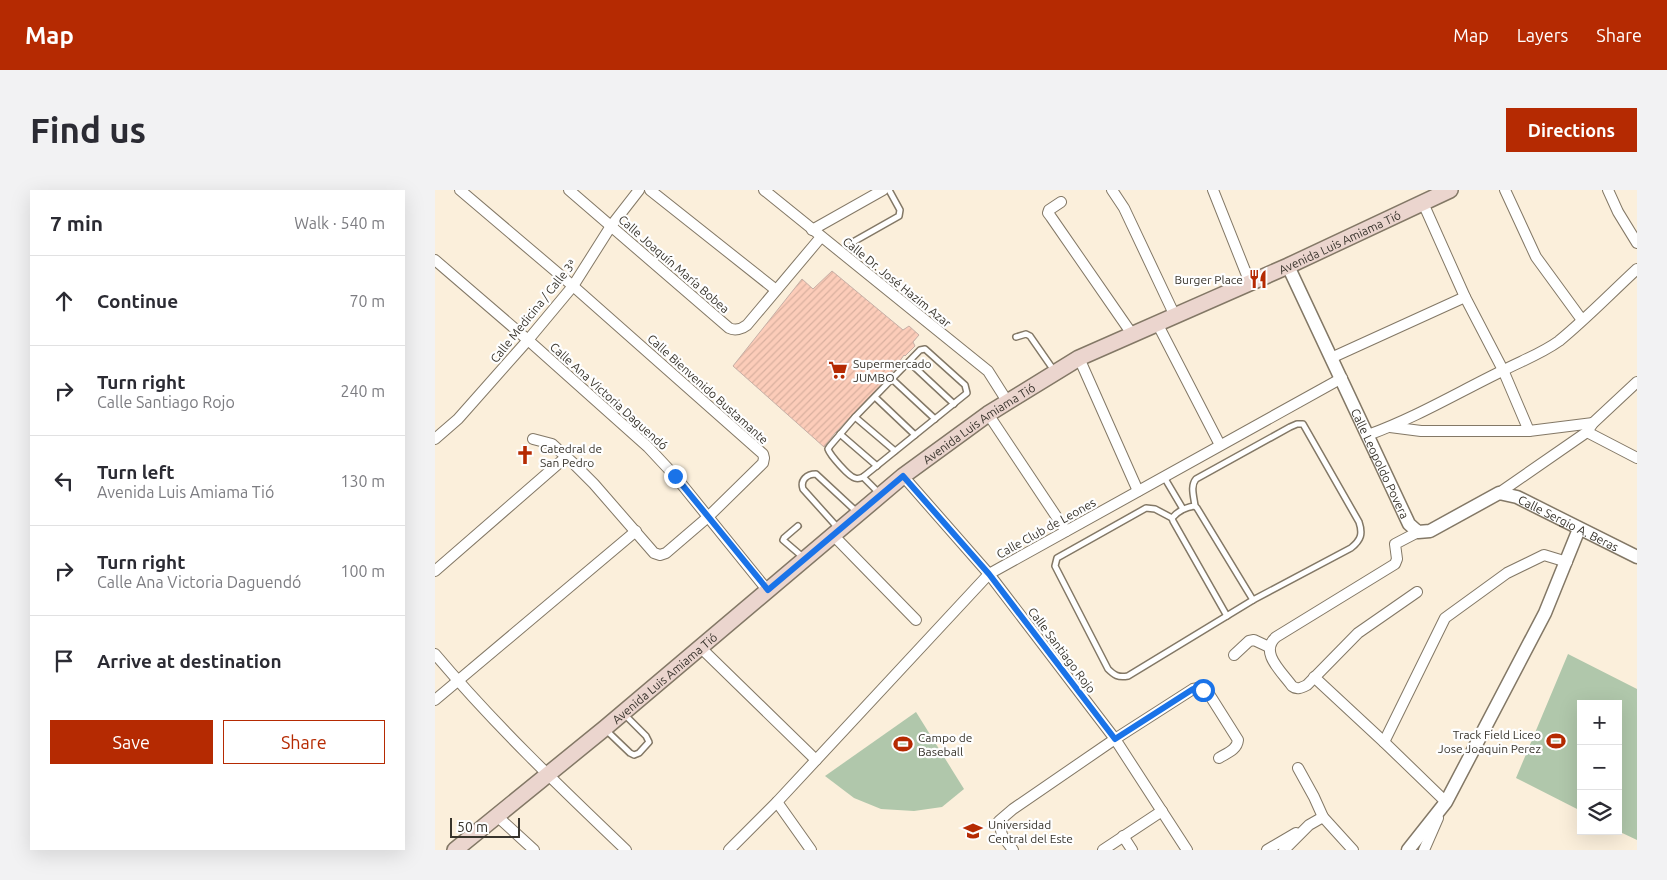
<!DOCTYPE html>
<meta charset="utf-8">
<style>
body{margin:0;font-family:Ubuntu,sans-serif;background:#f2f2f3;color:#2b2b33}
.controls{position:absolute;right:15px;bottom:15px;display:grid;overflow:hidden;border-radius:0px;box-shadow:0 5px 20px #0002}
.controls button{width:45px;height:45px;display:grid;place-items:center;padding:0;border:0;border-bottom:1px solid #e1e1e2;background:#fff;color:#2b2b33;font:25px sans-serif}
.scale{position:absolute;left:15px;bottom:12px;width:70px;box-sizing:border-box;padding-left:5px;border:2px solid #38342c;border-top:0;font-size:14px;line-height:18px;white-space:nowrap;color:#38342c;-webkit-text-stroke:4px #fefefe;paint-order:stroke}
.stop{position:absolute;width:15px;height:15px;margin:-11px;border:4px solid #1a73e8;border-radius:50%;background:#fff}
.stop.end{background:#1a73e8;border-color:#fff;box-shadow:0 1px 5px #0008}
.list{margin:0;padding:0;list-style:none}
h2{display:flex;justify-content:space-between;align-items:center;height:65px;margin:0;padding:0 20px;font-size:21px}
h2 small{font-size:16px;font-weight:400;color:#7c7c81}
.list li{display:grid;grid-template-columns:32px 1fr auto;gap:15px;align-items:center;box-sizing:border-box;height:90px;padding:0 20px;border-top:1px solid #e1e1e2}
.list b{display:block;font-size:19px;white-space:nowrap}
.list p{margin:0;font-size:16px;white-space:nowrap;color:#7c7c81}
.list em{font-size:16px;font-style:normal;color:#7c7c81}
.actions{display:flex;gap:10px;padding:15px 20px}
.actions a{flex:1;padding:11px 0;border:1px solid #b52a02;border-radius:0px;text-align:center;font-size:18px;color:#b52a02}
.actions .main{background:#b52a02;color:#fff}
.icon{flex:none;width:28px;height:28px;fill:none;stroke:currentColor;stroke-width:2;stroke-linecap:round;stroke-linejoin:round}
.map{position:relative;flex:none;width:1202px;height:660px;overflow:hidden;border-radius:0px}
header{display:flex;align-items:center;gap:30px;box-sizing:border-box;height:70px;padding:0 25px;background:#b52a02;color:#fff}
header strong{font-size:24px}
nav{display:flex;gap:28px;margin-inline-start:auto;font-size:18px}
.intro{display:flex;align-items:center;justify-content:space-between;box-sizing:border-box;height:120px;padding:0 30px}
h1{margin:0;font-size:35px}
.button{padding:12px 22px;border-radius:0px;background:#b52a02;color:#fff;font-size:18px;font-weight:700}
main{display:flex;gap:30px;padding:0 30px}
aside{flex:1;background:#fff;border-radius:0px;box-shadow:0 5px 20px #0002}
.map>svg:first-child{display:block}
.pitch{fill:#b0c7ab}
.building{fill:url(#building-hatch);stroke:#c6afa6}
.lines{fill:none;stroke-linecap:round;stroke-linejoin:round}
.service-casing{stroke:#837866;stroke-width:8}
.minor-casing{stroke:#837866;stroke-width:12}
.tertiary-casing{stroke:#837866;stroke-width:15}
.secondary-casing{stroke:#837866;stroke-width:18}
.service{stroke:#fff;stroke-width:5}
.minor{stroke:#fff;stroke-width:10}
.tertiary{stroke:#fff;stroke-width:12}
.secondary{stroke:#ebd5ce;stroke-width:15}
.route{stroke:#1a73e8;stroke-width:6}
.labels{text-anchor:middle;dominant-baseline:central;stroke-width:4.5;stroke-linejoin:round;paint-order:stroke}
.street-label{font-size:12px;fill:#38342c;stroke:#fefefe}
.poi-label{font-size:12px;fill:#38342c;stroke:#fefefe;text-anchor:start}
</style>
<header>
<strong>Map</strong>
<nav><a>Map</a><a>Layers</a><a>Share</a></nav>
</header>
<div class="intro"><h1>Find us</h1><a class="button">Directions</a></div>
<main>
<aside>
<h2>7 min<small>Walk · 540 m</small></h2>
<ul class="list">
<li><svg class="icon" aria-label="ahead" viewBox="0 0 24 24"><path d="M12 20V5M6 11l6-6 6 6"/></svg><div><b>Continue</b></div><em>70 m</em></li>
<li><svg class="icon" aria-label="right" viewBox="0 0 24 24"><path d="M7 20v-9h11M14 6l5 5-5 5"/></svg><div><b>Turn right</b><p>Calle Santiago Rojo</p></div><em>240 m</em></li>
<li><svg class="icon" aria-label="left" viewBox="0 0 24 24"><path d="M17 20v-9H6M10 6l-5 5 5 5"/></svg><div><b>Turn left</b><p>Avenida Luis Amiama Tió</p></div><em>130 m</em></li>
<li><svg class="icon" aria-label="right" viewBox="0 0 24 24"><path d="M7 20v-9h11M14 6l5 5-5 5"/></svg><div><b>Turn right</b><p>Calle Ana Victoria Daguendó</p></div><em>100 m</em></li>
<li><svg class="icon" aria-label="arrive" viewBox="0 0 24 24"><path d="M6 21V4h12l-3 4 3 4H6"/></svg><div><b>Arrive at destination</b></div></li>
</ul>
<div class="actions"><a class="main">Save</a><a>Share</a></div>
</aside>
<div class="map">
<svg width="1202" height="660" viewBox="0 0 1202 660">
<defs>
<pattern id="building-hatch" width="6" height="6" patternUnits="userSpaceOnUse" patternTransform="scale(1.25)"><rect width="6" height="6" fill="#fcccb9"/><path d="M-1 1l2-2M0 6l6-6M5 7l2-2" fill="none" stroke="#d9b09f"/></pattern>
</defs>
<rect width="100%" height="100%" fill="#fbefdb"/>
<g class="pitch">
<polygon points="1133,464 1202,499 1202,650 1183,641 1183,514 1146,514 1146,621 1081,588"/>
<polygon points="481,522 529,599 507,617 479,621 446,619 419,608 390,586"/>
</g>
<polygon class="building" points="397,81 468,140 474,136 484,145 478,152 480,156 470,166 469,165 455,185 400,243 389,257 298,176 367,89 378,99"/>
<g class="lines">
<g class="service-casing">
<g id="service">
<polyline points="418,52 464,26 465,20 454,0"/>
<polyline points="581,147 591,144 595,146 620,182"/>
<path d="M490,159L530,195L532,203L428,287C426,288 423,289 420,288C414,287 395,265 393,259L395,256L420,227L485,160Z"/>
<polyline points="474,172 519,214"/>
<polyline points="457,189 500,229"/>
<polyline points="440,207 480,245"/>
<polyline points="420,227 460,261"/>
<polyline points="405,244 442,276"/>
<polyline points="428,287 445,304"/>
<polyline points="729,287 748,319"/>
<path d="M737,328L720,319L711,318L622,368L620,376L673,479C679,485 683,488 693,486L818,410L916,358C926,350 928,344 924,332L868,234H862L855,237L761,289C755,296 759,307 760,316"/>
<polyline points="363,336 349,348 348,350 369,368"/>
<path d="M403,338L368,299C365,290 372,284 381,284L423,323"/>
<path d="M792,426L738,331L737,328C743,321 751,317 760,316L762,318L818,410"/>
<polyline points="171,540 195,563 199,565 204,563 214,552 211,546 190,525"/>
</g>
</g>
<g class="minor-casing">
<g id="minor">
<polyline points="25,0 138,96 328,264 329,268 328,273 273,327 231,363 225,365 219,363 159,294 138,273 117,254 98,249"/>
<path d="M134,0L294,138C300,141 307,139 312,135L386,47"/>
<polyline points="215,0 341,100"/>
<polyline points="329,0 553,181 572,211"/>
<polyline points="677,0 689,18 740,126"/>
<polyline points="778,0 815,93"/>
<polyline points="1070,0 1101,67 1147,130"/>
<polyline points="1173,0 1183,22 1202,53"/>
<polyline points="626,12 614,20 613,23 616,27 697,144"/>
<polyline points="988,13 1030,107 1068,180 1094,241"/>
<polyline points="377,40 448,0"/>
<polyline points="0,70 93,150 213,257 240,286 333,401"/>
<polyline points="722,133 785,255"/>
<polyline points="644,168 703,301"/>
<polyline points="896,168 1030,107"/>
<polyline points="553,224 631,341"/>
<polyline points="955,237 986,241 1094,241 1158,233"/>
<polyline points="1152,242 1202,268"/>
<path d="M933,245C980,228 1022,203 1067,181C1086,171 1106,164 1124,151C1151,129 1176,103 1202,79"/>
<polyline points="0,249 23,229 93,150 138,96 176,36 204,0"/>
<polyline points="468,286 554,384 680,549 752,660"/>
<polyline points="1064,303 1152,242 1158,233 1202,192"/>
<polyline points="398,345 481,430"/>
<polyline points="0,381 131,267"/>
<path d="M982,402L923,443L872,495C866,498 862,500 857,496C846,481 824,462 841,447L960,374L962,369L960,354L983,342"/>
<polyline points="266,458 381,570"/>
<path d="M0,464C59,534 125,597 191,660"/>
<polyline points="799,465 814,451 819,450 834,457"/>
<polyline points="879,487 949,552 1011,612"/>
<polyline points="0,510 201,341"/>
<polyline points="949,552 1010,428 1072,383 1109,365 1132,372"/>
<polyline points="863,578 879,607 888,627 918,660"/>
<polyline points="342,612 376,660"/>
<polyline points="62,626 99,660"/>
<polyline points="688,646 697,660"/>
<polyline points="294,660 342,612 554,384 907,188"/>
<path d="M578,660L567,645L564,631L578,619L680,549L758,499L763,498L774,504L803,550C802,560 792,563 784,568"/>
<polyline points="668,660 727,621"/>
<polyline points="832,660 861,643"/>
<polyline points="849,660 874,635 888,627"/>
<polyline points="989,660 1003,628"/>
</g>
</g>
<g class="tertiary-casing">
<g id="tertiary">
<path id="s1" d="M853,76L974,334L983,342L995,341L1064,303L1082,307L1202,367"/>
<polyline points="973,660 1011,612 1110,423 1144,339"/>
</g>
</g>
<g class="secondary-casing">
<g id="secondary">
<path id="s2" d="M20,660L170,538L468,286L553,224L644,168L853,76L1015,0"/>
</g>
</g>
<use href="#service" class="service"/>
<use href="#minor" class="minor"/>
<use href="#tertiary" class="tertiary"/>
<use href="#secondary" class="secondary"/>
</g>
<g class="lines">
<polyline class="route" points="240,286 333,400 468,286 554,384 680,549 758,499 768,500"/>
</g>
<defs>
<g id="restaurant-bare" transform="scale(1.5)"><path d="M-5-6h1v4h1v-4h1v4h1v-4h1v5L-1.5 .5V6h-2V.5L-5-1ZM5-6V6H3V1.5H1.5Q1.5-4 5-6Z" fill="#b52a02" stroke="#fefefe" stroke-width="2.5" paint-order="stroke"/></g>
<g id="supermarket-bare" transform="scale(1.5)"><path d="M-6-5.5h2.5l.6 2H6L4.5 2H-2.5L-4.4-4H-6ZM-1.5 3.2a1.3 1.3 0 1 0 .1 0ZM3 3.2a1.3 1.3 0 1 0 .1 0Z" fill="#b52a02" stroke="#fefefe" stroke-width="2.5" paint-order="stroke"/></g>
<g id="church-bare" transform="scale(1.5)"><path d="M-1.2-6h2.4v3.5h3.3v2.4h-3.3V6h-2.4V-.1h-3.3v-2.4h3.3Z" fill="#b52a02" stroke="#fefefe" stroke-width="2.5" paint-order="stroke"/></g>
<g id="stadium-bare" transform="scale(1.5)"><path d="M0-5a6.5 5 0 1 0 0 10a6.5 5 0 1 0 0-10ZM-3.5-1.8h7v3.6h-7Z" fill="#b52a02" stroke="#fefefe" stroke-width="2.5" paint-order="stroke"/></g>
<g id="university-bare" transform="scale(1.5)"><path d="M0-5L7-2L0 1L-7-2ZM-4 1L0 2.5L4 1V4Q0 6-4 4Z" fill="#b52a02" stroke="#fefefe" stroke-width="2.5" paint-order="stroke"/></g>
</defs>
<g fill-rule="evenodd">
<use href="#restaurant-bare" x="823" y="89"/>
<use href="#supermarket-bare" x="403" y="180"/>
<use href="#church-bare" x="90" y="265"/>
<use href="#stadium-bare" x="1121" y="551"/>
<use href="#stadium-bare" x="468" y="554"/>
<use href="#university-bare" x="538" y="641"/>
</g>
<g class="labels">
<g class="street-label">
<text stroke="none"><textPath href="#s2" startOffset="1081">Avenida Luis Amiama Tió</textPath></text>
<text transform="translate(239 74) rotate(41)">Calle Joaquín María Bobea</text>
<text transform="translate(462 92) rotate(39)">Calle Dr. José Hazim Azar</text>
<text transform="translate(98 121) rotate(-51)">Calle Medicina / Calle 3ª</text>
<text transform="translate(273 199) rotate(42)">Calle Bienvenido Bustamante</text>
<text transform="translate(174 206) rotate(42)">Calle Ana Victoria Daguendó</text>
<text stroke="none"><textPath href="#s2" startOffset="676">Avenida Luis Amiama Tió</textPath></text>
<text stroke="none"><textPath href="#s1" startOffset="218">Calle Leopoldo Povera</textPath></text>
<text stroke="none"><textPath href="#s1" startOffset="464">Calle Sergio A. Beras</textPath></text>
<text transform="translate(611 338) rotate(-29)">Calle Club de Leones</text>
<text transform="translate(627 460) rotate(53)">Calle Santiago Rojo</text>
<text stroke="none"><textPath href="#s2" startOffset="271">Avenida Luis Amiama Tió</textPath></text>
</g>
<g class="poi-label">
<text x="808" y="89" text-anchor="end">Burger Place</text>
<text x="418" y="173">Supermercado<tspan x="418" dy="14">JUMBO</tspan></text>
<text x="105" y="258">Catedral de<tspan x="105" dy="14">San Pedro</tspan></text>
<text x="1106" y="544" text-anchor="end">Track Field Liceo<tspan x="1106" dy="14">Jose Joaquin Perez</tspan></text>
<text x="483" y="547">Campo de<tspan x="483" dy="14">Baseball</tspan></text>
<text x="553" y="634">Universidad<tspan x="553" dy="14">Central del Este</tspan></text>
</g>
</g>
</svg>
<div class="controls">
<button>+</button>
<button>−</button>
<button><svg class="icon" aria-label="layers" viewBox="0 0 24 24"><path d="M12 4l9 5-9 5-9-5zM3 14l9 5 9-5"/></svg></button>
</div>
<div class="scale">50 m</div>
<div class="stop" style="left:768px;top:500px"></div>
<div class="stop end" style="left:240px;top:286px"></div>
</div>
</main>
